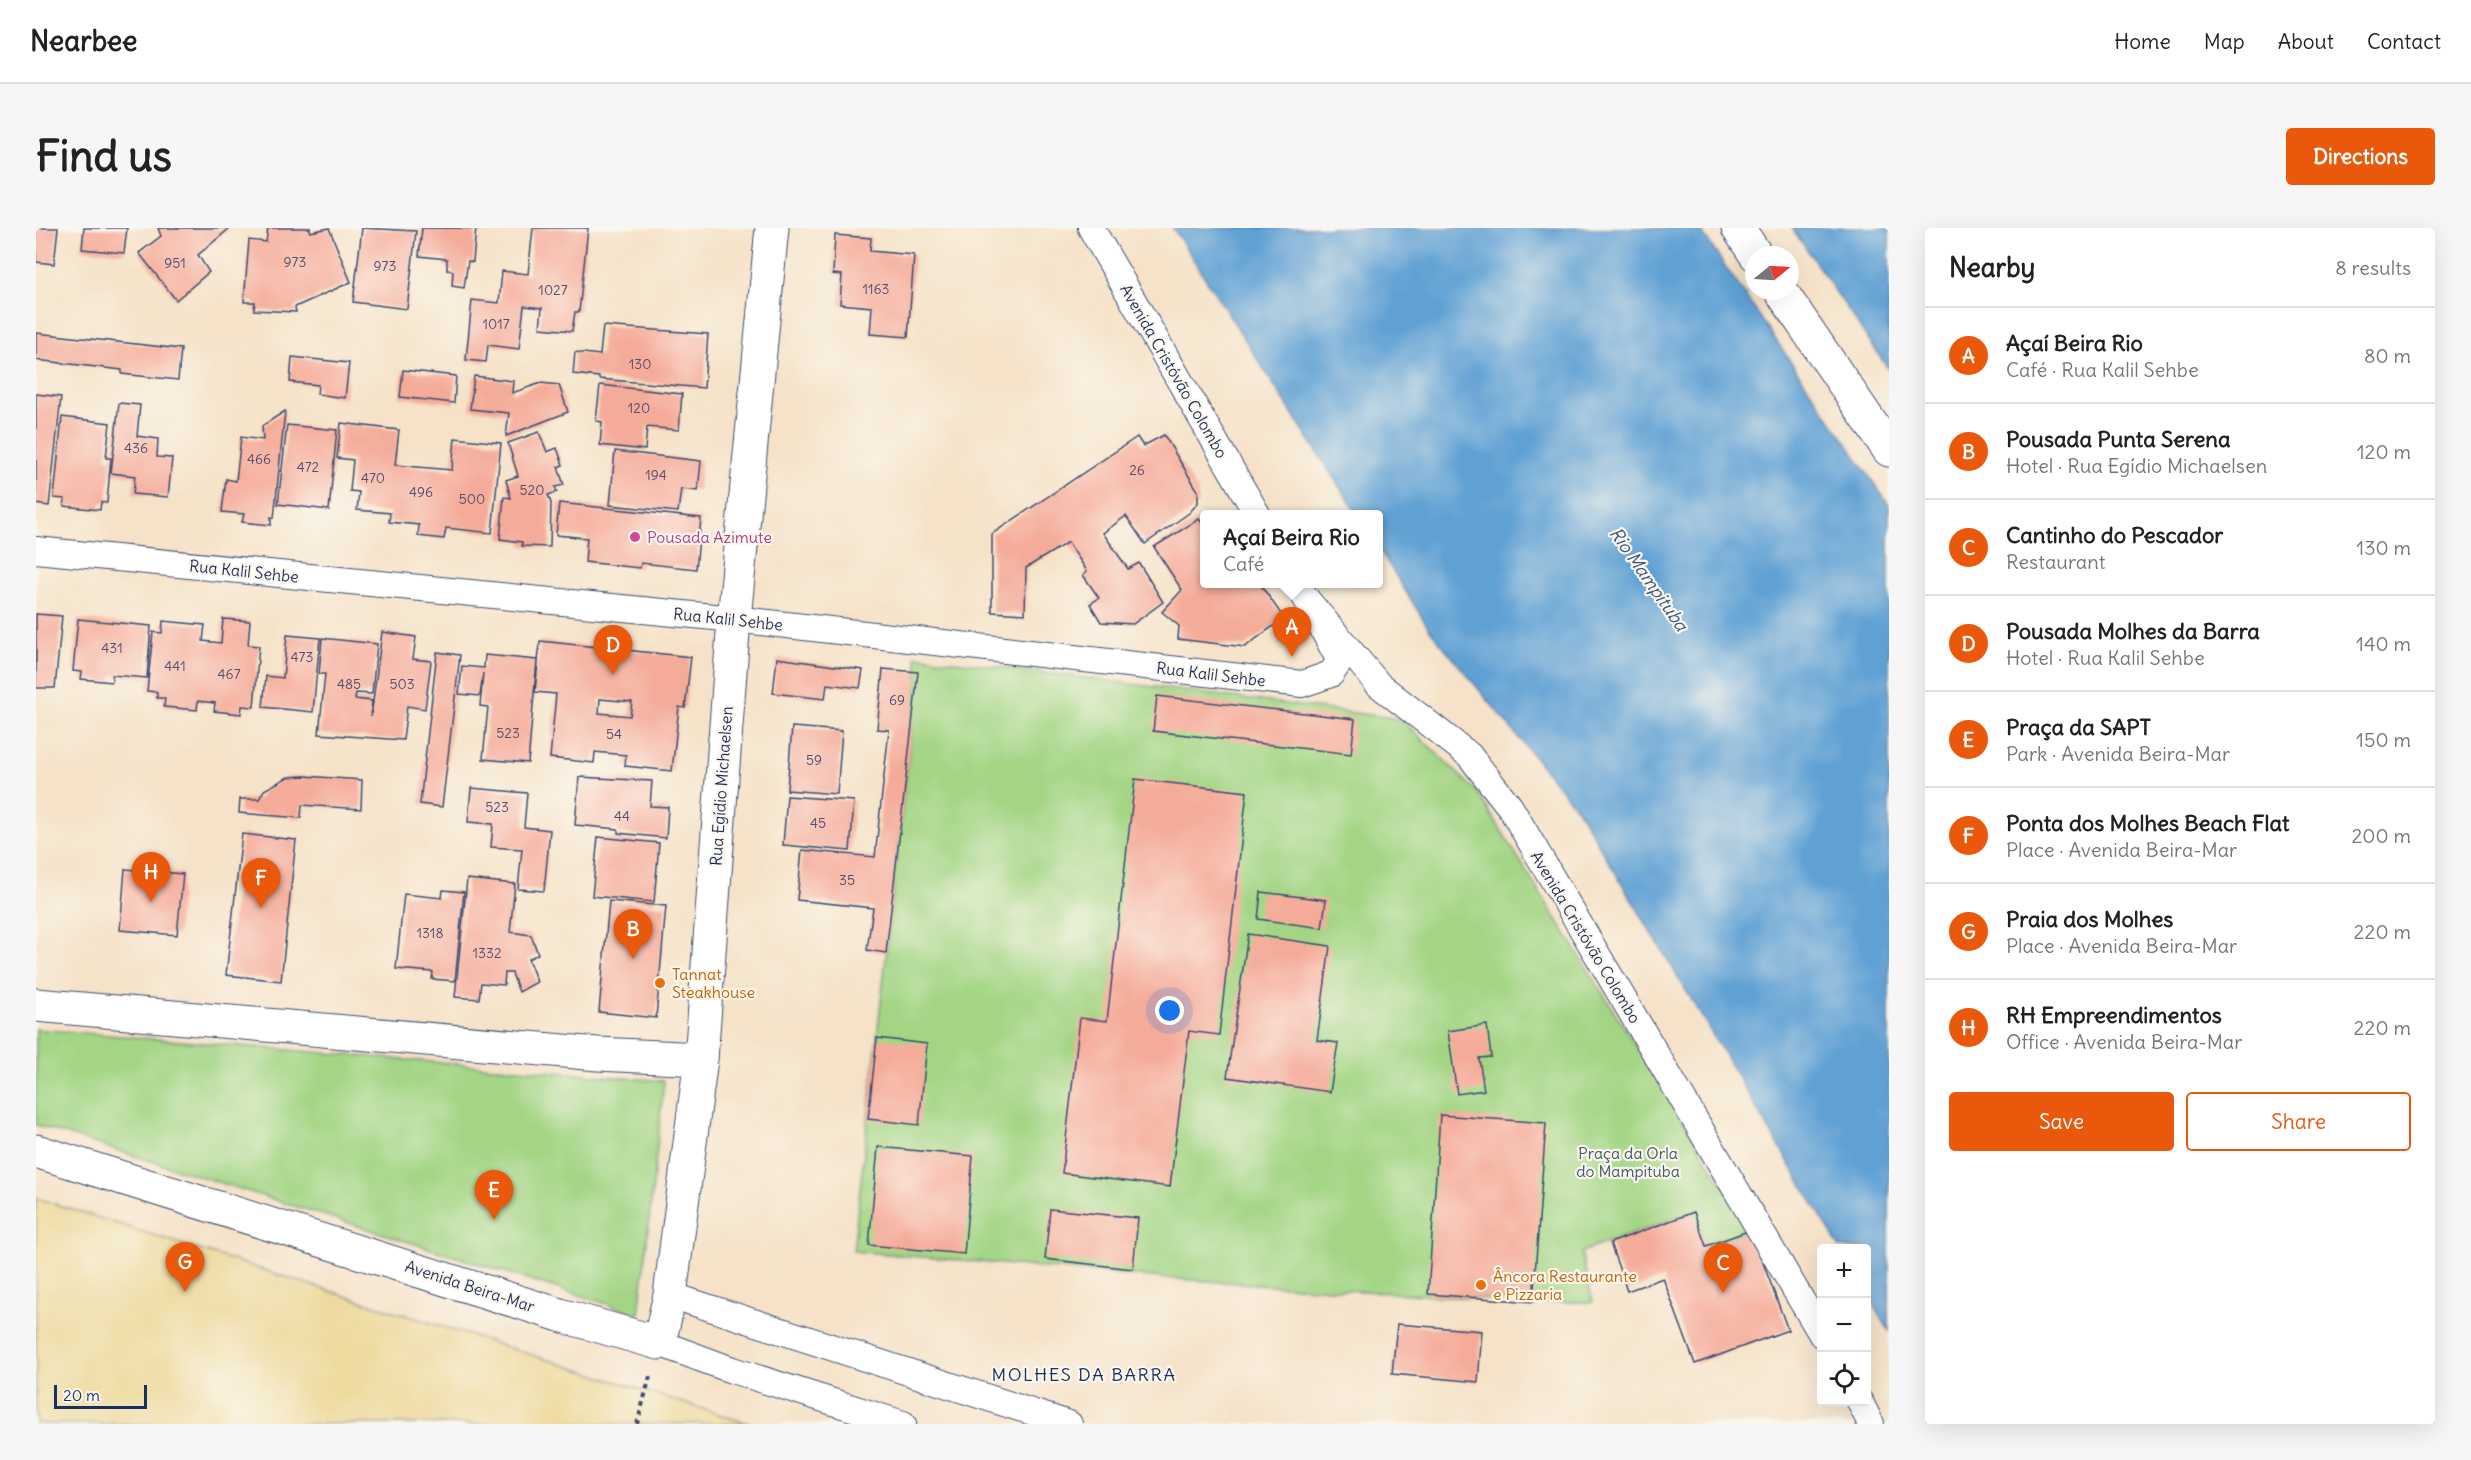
<!DOCTYPE html>
<meta charset="utf-8">
<style>
body{margin:0;font-family:Delius,sans-serif;background:#f6f6f6;color:#222}
.controls{position:absolute;right:18px;bottom:18px;display:grid;overflow:hidden;border-radius:6px;box-shadow:0 6px 24px #0002}
.controls button{width:54px;height:54px;display:grid;place-items:center;padding:0;border:0;border-bottom:2px solid #e0e0e0;background:#fff;color:#222;font:30px sans-serif}
.compass{position:absolute;left:1709px;top:18px;width:54px;height:54px;border-radius:50%;background:#fff;box-shadow:0 6px 24px #0002;rotate:72deg}
.scale{position:absolute;left:18px;bottom:15px;width:93px;box-sizing:border-box;padding-left:6px;border:3px solid #1b2f5e;border-top:0;font-size:16px;line-height:21px;white-space:nowrap;color:#1b2f5e;-webkit-text-stroke:4px #fbf7ec;paint-order:stroke}
.you{position:absolute;left:1134px;top:783px;width:21px;height:21px;margin:-15px;border:4px solid #fff;border-radius:50%;background:#1a73e8;box-shadow:0 0 0 9px #1a73e833}
.badge{display:grid;place-items:center;width:39px;height:39px;border-radius:50%;background:#ea580c;color:#fff;font-size:20px;font-weight:700}
.pin{position:absolute;translate:-50% -50px;filter:drop-shadow(0 2px 3px #0008)}
.pin::after{content:'';position:absolute;top:32px;width:21px;height:18px;background:inherit;clip-path:polygon(0 0,100% 0,50% 100%)}
.popup{position:absolute;left:1164px;top:282px;width:183px;height:78px;box-sizing:border-box;display:grid;place-content:center;border-radius:6px;background:#fff;filter:drop-shadow(0 2px 4px #0005);font-size:20px;white-space:nowrap;color:#767676}
.popup b{font-size:22px;color:#222}
.popup::after{content:'';position:absolute;left:50%;top:100%;margin-left:-12px;border:12px solid transparent;border-top-color:#fff}
.list{margin:0;padding:0;list-style:none}
h2{display:flex;justify-content:space-between;align-items:center;height:78px;margin:0;padding:0 24px;font-size:26px}
h2 small{font-size:20px;font-weight:400;color:#767676}
.list li{display:grid;grid-template-columns:39px 1fr auto;gap:18px;align-items:center;box-sizing:border-box;height:96px;padding:0 24px;border-top:2px solid #e0e0e0}
.list b{display:block;font-size:22px;white-space:nowrap}
.list p{margin:0;font-size:20px;white-space:nowrap;color:#767676}
.list em{font-size:20px;font-style:normal;color:#767676}
.actions{display:flex;gap:12px;padding:18px 24px}
.actions a{flex:1;padding:14px 0;border:2px solid #ea580c;border-radius:6px;text-align:center;font-size:21px;color:#ea580c}
.actions .main{background:#ea580c;color:#fff}
.icon{flex:none;width:33px;height:33px;fill:none;stroke:currentColor;stroke-width:2;stroke-linecap:round;stroke-linejoin:round}
.map{position:relative;flex:none;width:1853px;height:1196px;overflow:hidden;border-radius:6px}
header{display:flex;align-items:center;gap:36px;box-sizing:border-box;height:84px;padding:0 30px;background:#fff;border-bottom:2px solid #e0e0e0}
header strong{font-size:28px}
nav{display:flex;gap:33px;margin-inline-start:auto;font-size:21px}
.intro{display:flex;align-items:center;justify-content:space-between;box-sizing:border-box;height:144px;padding:0 36px}
h1{margin:0;font-size:42px}
.button{padding:15px 27px;border-radius:6px;background:#ea580c;color:#fff;font-size:21px;font-weight:700}
main{display:flex;gap:36px;padding:0 36px}
aside{flex:1;background:#fff;border-radius:6px;box-shadow:0 6px 24px #0002}
.map>svg:first-child{display:block}
.green{fill:#a3d584;stroke:#5f8271;stroke-width:1.5}
.sand{fill:#eeda9e;stroke:#84847e;stroke-width:1.5}
.water{fill:#61a1d4;stroke:#3e6899;stroke-width:1.5}
.building{fill:#f5ab9a;fill-rule:evenodd}
.lines{fill:none;stroke-linecap:round;stroke-linejoin:round}
.minor-casing{stroke:#3c4a6e;stroke-width:28}
.tertiary-casing{stroke:#3c4a6e;stroke-width:35}
.path{stroke:#3c4a6e;stroke-width:4;stroke-dasharray:4.5 4.5;stroke-linecap:butt}
.minor{stroke:#fff;stroke-width:26}
.tertiary{stroke:#fff;stroke-width:33}
.hotel-dot{fill:#d1479c;stroke:#fbf7ec;stroke-width:2}
.food-dot{fill:#e8710a;stroke:#fbf7ec;stroke-width:2}
.labels{text-anchor:middle;dominant-baseline:central;stroke-width:4.5;stroke-linejoin:round;paint-order:stroke}
.number-label{font-size:14px;fill:#524e6d}
.street-label{font-size:16px;fill:#1b2f5e;stroke:#fbf7ec}
.hotel-label{font-size:16px;fill:#b23c85;stroke:#fbf7ec;text-anchor:start}
.food-label{font-size:16px;fill:#c56008;stroke:#fbf7ec;text-anchor:start}
.park-label{font-size:16px;fill:#3d5868;stroke:#fbf7ec}
.water-label{font-size:18px;font-style:italic;fill:#345787;stroke:#fbf7ec}
.neighbourhood-label{font-size:18px;letter-spacing:1.5px;fill:#1b2f5e;stroke:#fbf7ec}
</style>
<header>
<strong>Nearbee</strong>
<nav><a>Home</a><a>Map</a><a>About</a><a>Contact</a></nav>
</header>
<div class="intro"><h1>Find us</h1><a class="button">Directions</a></div>
<main>
<div class="map">
<svg width="1853" height="1196" viewBox="0 0 1853 1196">
<rect width="100%" height="100%" fill="#fbf7ec"/>
<filter id="ink" filterUnits="userSpaceOnUse"><feTurbulence type="fractalNoise" baseFrequency=".0167" numOctaves="2"/><feDisplacementMap in="SourceGraphic" scale="12" xChannelSelector="R" yChannelSelector="G"/><feConvolveMatrix kernelMatrix="1 2 1 2 8 2 1 2 1" color-interpolation-filters="sRGB"/></filter>
<filter id="wash" filterUnits="userSpaceOnUse"><feTurbulence type="fractalNoise" baseFrequency=".008" numOctaves="4" result="noise"/><feDisplacementMap in="SourceGraphic" scale="24" xChannelSelector="R" yChannelSelector="G"/><feGaussianBlur stdDeviation="1.35" result="paint"/><feColorMatrix in="noise" values="0 0 0 0 0 0 0 0 0 0 0 0 0 0 0 0 0 1.4 0 .05"/><feComposite in="paint" operator="in"/></filter>
<g filter="url(#wash)">
<rect width="100%" height="100%" fill="#f5e2c8"/>
<g class="green">
<polygon points="880,428 1365,491 1441,564 1715,1002 1670,1018 1657,984 1545,1024 1557,1074 1497,1074 1140,1051 817,1023 882,444"/>
<polygon points="0,801 628,853 603,1086 0,897"/>
</g>
<polygon class="sand" points="0,970 714,1196 0,1196"/>
<g class="water">
<polygon points="1137,0 1663,0 1853,277 1853,1103 1831,1065 1830,1020 1804,1020 1542,582 1394,402 1343,321 1343,286 1321,286"/>
<polygon points="1756,0 1853,0 1853,142"/>
</g>
<g id="blocks">
<g class="building">
<polygon points="0,0 22,0 18,36 0,34"/>
<polygon points="48,0 91,0 88,25 46,21"/>
<polygon points="122,0 194,0 162,27 173,44 140,72 103,25 125,8"/>
<polygon points="232,0 274,0 274,4 293,0 315,54 259,79 260,84 218,82 219,74 208,74 213,12 230,14"/>
<polygon points="326,0 380,3 371,81 317,74"/>
<polygon points="386,0 440,0 437,34 432,33 428,60 416,58 417,43 411,42 411,31 383,28"/>
<polygon points="497,0 552,0 543,84 539,84 536,103 504,100 506,80 488,78 483,121 452,117 450,134 430,132 436,72 463,75 466,43 492,46"/>
<polygon points="799,7 835,10 834,23 878,27 872,109 834,106 836,79 804,76 806,47 797,46"/>
<polygon points="567,98 672,106 668,160 563,151 563,149 537,146 539,124 564,127"/>
<polygon points="0,105 145,121 142,152 86,146 86,142 0,132"/>
<polygon points="256,129 313,135 309,170 281,166 282,157 254,154"/>
<polygon points="367,142 420,148 418,175 364,169"/>
<polygon points="438,148 477,153 476,165 505,155 523,157 532,184 470,208 473,185 434,181"/>
<polygon points="564,157 646,166 643,202 611,199 609,222 564,217 566,194 560,193"/>
<polygon points="0,166 25,169 13,278 0,276"/>
<polygon points="83,175 104,177 101,208 122,211 121,229 136,230 132,269 97,266 99,248 75,245"/>
<polygon points="249,183 238,290 235,289 235,297 206,294 208,286 186,284 190,251 200,253 205,209 227,212 226,198"/>
<polygon points="26,189 74,195 70,230 75,230 71,275 65,274 64,282 28,278 29,271 18,270"/>
<polygon points="305,195 363,202 359,237 416,242 419,210 465,215 456,305 410,300 408,311 382,308 383,297 353,294 354,285 321,282 323,264 314,263 317,232 301,230"/>
<polygon points="251,197 301,202 293,282 242,276"/>
<polygon points="503,204 511,224 521,220 527,237 522,239 528,257 519,259 521,264 512,267 515,275 514,319 486,318 486,314 464,311 468,269 475,270 470,252 482,248 472,215"/>
<polygon points="1128,207 1162,263 1162,275 1153,285 1109,316 1090,288 1067,305 1092,341 1103,335 1127,374 1097,396 1065,394 1054,376 1063,370 1047,347 1051,343 1032,314 990,340 989,386 956,384 956,306 1101,209 1107,218"/>
<polygon points="579,223 665,233 662,263 645,261 642,284 574,277"/>
<polygon points="523,275 665,290 660,341 605,335 604,340 549,334 551,310 520,307"/>
<polygon points="1163,291 1169,299 1169,356 1224,356 1248,390 1209,419 1142,411 1143,398 1126,384 1146,362 1118,319"/>
<polygon points="0,386 26,388 19,460 0,460"/>
<polygon points="42,391 115,398 111,450 76,447 76,454 45,451 46,444 37,443"/>
<polygon points="187,391 214,393 212,417 223,418 218,479 206,478 205,486 178,483 179,475 162,473 161,482 128,479 129,470 121,470 121,464 111,463 117,404 126,405 127,393 169,397 167,413 185,415"/>
<polygon points="346,404 380,409 377,431 395,433 389,481 371,478 367,512 283,506 289,446 283,446 286,410 341,416 336,466 320,465 319,471 336,473 335,489"/>
<polygon points="251,407 284,410 277,484 227,479 230,448 247,450"/>
<path d="M504,413L655,429L649,480L643,479L636,543L589,538L590,527L559,524L558,535L514,530L520,466L499,464ZM564,471L596,474L594,488L563,485Z"/>
<polygon points="401,424 424,427 406,579 384,576"/>
<polygon points="449,427 501,432 492,535 447,531 452,479 444,478 447,445 444,468 423,466 426,438 448,440"/>
<polygon points="741,430 827,442 824,460 791,456 789,471 737,465"/>
<polygon points="847,441 882,444 850,725 831,722 837,680 761,672 766,622 839,629 853,502 841,501"/>
<polygon points="1121,468 1319,491 1315,526 1117,503"/>
<polygon points="756,499 806,503 801,566 751,562"/>
<polygon points="268,548 326,552 325,581 266,577 265,590 203,585 204,571 223,571 228,562 252,549"/>
<polygon points="543,549 616,553 614,578 632,579 630,610 582,605 582,601 539,597"/>
<polygon points="1099,551 1211,564 1183,807 1153,803 1134,959 1026,945 1044,790 1071,793"/>
<polygon points="435,560 491,565 488,599 514,602 508,663 482,661 486,621 455,619 457,596 432,594"/>
<polygon points="751,568 818,573 814,623 747,617"/>
<polygon points="206,606 260,612 245,753 190,747"/>
<polygon points="562,609 623,615 618,674 556,668"/>
<polygon points="89,641 147,646 141,707 84,702"/>
<polygon points="431,651 479,656 474,704 495,707 502,726 492,731 501,754 483,764 476,745 469,745 468,757 445,755 443,771 419,769"/>
<polygon points="407,662 428,664 419,753 396,751 397,744 360,741 368,666 406,670"/>
<polygon points="1225,664 1290,672 1286,700 1222,691"/>
<polygon points="573,673 630,678 620,790 563,784"/>
<polygon points="1212,706 1294,718 1281,812 1302,815 1294,864 1191,849"/>
<polygon points="1451,797 1455,829 1443,830 1448,862 1421,866 1412,803"/>
<polygon points="841,810 891,816 883,897 832,891"/>
<polygon points="1404,887 1510,895 1497,1074 1392,1066"/>
<polygon points="842,919 937,928 928,1026 833,1017"/>
<polygon points="1014,981 1102,990 1097,1041 1009,1031"/>
<polygon points="1658,984 1670,1018 1715,1002 1752,1102 1659,1136 1627,1050 1591,1063 1574,1015"/>
<polygon points="1361,1096 1446,1103 1442,1154 1356,1146"/>
</g>
</g>
</g>
<g filter="url(#ink)">
<use href="#blocks" fill-opacity="0" stroke="#3c4a6e" stroke-width="1.5"/>
<g class="lines">
<g class="minor-casing">
<g id="minor">
<polyline points="1055,0 1221,286"/>
<polyline points="0,322 698,391 1266,456 1295,446 1304,433 1271,372"/>
<polyline points="1261,356 1271,372 1343,457 1433,527 1474,579 1786,1107"/>
<polyline points="634,1067 1033,1196"/>
<polyline points="623,1115 696,1142 867,1196"/>
<polyline points="1824,1174 1835,1196"/>
</g>
</g>
<g class="tertiary-casing">
<g id="tertiary">
<polyline points="1702,0 1720,27"/>
<polyline points="1745,63 1853,222"/>
<polyline points="0,777 562,826 665,831"/>
<polyline points="0,923 524,1087 623,1115 634,1067 665,831 698,391 736,0"/>
</g>
</g>
<polyline class="path" points="601,1196 615,1145"/>
<use href="#minor" class="minor"/>
<use href="#tertiary" class="tertiary"/>
</g>
</g>
<circle class="hotel-dot" cx="599" cy="309" r="6"/>
<g class="food-dot">
<circle cx="624" cy="755" r="6"/>
<circle cx="1445" cy="1057" r="6"/>
</g>
<g class="labels">
<g class="number-label">
<text x="259" y="34">973</text>
<text x="139" y="35">951</text>
<text x="349" y="38">973</text>
<text x="840" y="61">1163</text>
<text x="517" y="62">1027</text>
<text x="460" y="96">1017</text>
<text x="604" y="136">130</text>
<text x="603" y="180">120</text>
<text x="100" y="220">436</text>
<text x="223" y="231">466</text>
<text x="272" y="239">472</text>
<text x="1101" y="242">26</text>
<text x="620" y="247">194</text>
<text x="337" y="250">470</text>
<text x="496" y="262">520</text>
<text x="385" y="264">496</text>
<text x="436" y="271">500</text>
<text x="76" y="420">431</text>
<text x="266" y="429">473</text>
<text x="139" y="438">441</text>
<text x="193" y="446">467</text>
<text x="313" y="456">485</text>
<text x="366" y="456">503</text>
<text x="861" y="472">69</text>
<text x="472" y="505">523</text>
<text x="578" y="506">54</text>
<text x="778" y="532">59</text>
<text x="461" y="579">523</text>
<text x="586" y="588">44</text>
<text x="782" y="595">45</text>
<text x="811" y="652">35</text>
<text x="394" y="705">1318</text>
<text x="451" y="725">1332</text>
</g>
<g class="street-label">
<text transform="translate(1138 143) rotate(60)">Avenida Cristóvão Colombo</text>
<text transform="translate(208 343) rotate(6)">Rua Kalil Sehbe</text>
<text transform="translate(692 391) rotate(6)">Rua Kalil Sehbe</text>
<text transform="translate(1175 446) rotate(7)">Rua Kalil Sehbe</text>
<text transform="translate(685 558) rotate(-86)">Rua Egídio Michaelsen</text>
<text transform="translate(1550 709) rotate(59)">Avenida Cristóvão Colombo</text>
<text transform="translate(434 1058) rotate(18)">Avenida Beira-Mar</text>
</g>
<g class="hotel-label">
<text x="611" y="309">Pousada Azimute</text>
</g>
<g class="food-label">
<text x="636" y="746">Tannat<tspan x="636" dy="18">Steakhouse</tspan></text>
<text x="1457" y="1048">Âncora Restaurante<tspan x="1457" dy="18">e Pizzaria</tspan></text>
</g>
<g class="park-label">
<text x="1592" y="925">Praça da Orla<tspan x="1592" dy="18">do Mampituba</tspan></text>
</g>
<g class="water-label">
<text transform="translate(1613 351) rotate(55)">Rio Mampituba</text>
</g>
<g class="neighbourhood-label">
<text x="1048" y="1146">MOLHES DA BARRA</text>
</g>
</g>
</svg>
<div class="controls">
<button>+</button>
<button>−</button>
<button><svg class="icon" aria-label="locate" viewBox="0 0 24 24"><circle cx="12" cy="12" r="6"/><path d="M12 2v4M12 18v4M2 12h4M18 12h4"/></svg></button>
</div>
<svg class="compass" viewBox="-18 -18 36 36"><path d="M0-13l5 13h-10z" fill="#e53935"/><path d="M0 13l5-13h-10z" fill="#767676"/></svg>
<div class="scale">20 m</div>
<div class="you"></div>
<div class="pin badge" style="left:1256px;top:429px">A</div>
<div class="popup"><b>Açaí Beira Rio</b>Café</div>
<div class="pin badge" style="left:597px;top:731px">B</div>
<div class="pin badge" style="left:1687px;top:1065px">C</div>
<div class="pin badge" style="left:577px;top:447px">D</div>
<div class="pin badge" style="left:458px;top:992px">E</div>
<div class="pin badge" style="left:225px;top:680px">F</div>
<div class="pin badge" style="left:149px;top:1064px">G</div>
<div class="pin badge" style="left:115px;top:674px">H</div>
</div>
<aside>
<h2>Nearby<small>8 results</small></h2>
<ul class="list">
<li><span class="badge">A</span><div><b>Açaí Beira Rio</b><p>Café · Rua Kalil Sehbe</p></div><em>80 m</em></li>
<li><span class="badge">B</span><div><b>Pousada Punta Serena</b><p>Hotel · Rua Egídio Michaelsen</p></div><em>120 m</em></li>
<li><span class="badge">C</span><div><b>Cantinho do Pescador</b><p>Restaurant</p></div><em>130 m</em></li>
<li><span class="badge">D</span><div><b>Pousada Molhes da Barra</b><p>Hotel · Rua Kalil Sehbe</p></div><em>140 m</em></li>
<li><span class="badge">E</span><div><b>Praça da SAPT</b><p>Park · Avenida Beira-Mar</p></div><em>150 m</em></li>
<li><span class="badge">F</span><div><b>Ponta dos Molhes Beach Flat</b><p>Place · Avenida Beira-Mar</p></div><em>200 m</em></li>
<li><span class="badge">G</span><div><b>Praia dos Molhes</b><p>Place · Avenida Beira-Mar</p></div><em>220 m</em></li>
<li><span class="badge">H</span><div><b>RH Empreendimentos</b><p>Office · Avenida Beira-Mar</p></div><em>220 m</em></li>
</ul>
<div class="actions"><a class="main">Save</a><a>Share</a></div>
</aside>
</main>
